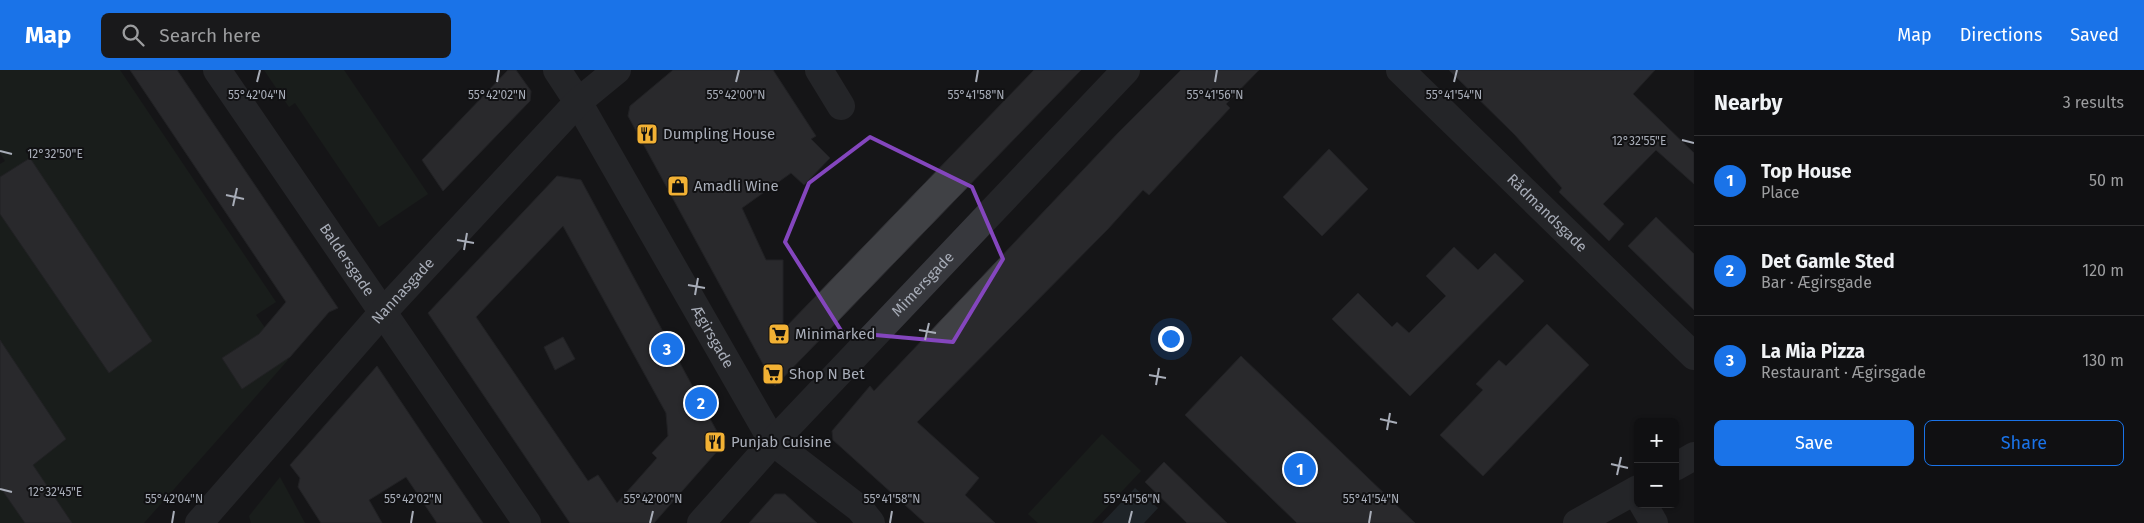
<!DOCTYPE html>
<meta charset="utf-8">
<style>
body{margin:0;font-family:"Fira Sans",sans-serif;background:#19191b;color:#f1f3f6}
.controls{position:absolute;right:15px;bottom:15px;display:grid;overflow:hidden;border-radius:8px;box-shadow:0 1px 4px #0004}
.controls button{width:45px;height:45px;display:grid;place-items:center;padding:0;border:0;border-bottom:1px solid #303032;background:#101012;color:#f1f3f6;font:25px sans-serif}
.you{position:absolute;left:1170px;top:268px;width:18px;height:18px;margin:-12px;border:4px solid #fff;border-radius:50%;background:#1a73e8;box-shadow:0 0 0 8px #1a73e833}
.badge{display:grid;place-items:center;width:32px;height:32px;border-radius:50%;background:#1a73e8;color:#fff;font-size:16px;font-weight:700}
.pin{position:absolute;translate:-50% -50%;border:2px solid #fff;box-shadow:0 1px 5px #0006}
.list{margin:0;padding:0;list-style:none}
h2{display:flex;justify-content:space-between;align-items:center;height:65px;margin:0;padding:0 20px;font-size:21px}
h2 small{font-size:16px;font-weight:400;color:#9c9d9f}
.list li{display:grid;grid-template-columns:32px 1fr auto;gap:15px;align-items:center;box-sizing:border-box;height:90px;padding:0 20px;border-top:1px solid #303032}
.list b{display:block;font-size:19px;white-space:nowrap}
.list p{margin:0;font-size:16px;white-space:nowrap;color:#9c9d9f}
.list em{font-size:16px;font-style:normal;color:#9c9d9f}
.actions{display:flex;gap:10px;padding:15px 20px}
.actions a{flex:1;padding:11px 0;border:1px solid #1a73e8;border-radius:8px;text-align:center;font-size:18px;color:#1a73e8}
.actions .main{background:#1a73e8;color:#fff}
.icon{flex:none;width:28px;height:28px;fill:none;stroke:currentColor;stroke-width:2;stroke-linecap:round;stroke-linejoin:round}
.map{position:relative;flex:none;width:1694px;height:453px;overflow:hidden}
header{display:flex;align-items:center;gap:30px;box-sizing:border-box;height:70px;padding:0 25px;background:#1a73e8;color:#fff}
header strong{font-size:24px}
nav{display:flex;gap:28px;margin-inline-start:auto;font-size:18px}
.search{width:350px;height:45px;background:#19191b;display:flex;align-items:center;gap:12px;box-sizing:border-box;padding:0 18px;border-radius:8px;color:#9c9d9f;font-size:19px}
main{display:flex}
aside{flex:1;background:#101012}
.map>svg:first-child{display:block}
.green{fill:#1e261f}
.water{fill:#2c353c}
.building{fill:#404145;stroke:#303034;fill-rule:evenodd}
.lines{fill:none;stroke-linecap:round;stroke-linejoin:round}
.minor{stroke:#37383d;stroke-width:28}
.tertiary{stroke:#37383d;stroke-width:28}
.marked{fill:none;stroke:#8446be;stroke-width:4;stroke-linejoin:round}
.ticks{fill:none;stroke:#a8adb8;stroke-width:2}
.labels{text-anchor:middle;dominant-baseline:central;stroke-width:4;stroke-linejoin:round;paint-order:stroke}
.poi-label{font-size:15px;fill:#a8adb8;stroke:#111113;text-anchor:start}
.street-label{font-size:15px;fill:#a8adb8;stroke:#111113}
.ticks-label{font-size:12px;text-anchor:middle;fill:#a8adb8;stroke:#111113;stroke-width:4;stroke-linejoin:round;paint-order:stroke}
</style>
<header>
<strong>Map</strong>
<div class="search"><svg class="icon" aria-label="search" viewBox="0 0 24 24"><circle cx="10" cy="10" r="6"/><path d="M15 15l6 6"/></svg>Search here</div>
<nav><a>Map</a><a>Directions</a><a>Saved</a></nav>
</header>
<main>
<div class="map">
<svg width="1694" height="453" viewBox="0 0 1694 453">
<rect width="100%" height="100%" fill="#161618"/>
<g class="green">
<polygon points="0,0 120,0 276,232 256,245 288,290 144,453 0,453 0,94 5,91 0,83"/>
<polygon points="264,0 344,0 428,124 379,157 295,33 289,37"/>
<polygon points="1102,364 1141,401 1092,453 1038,453 1028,444"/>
<polygon points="280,407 305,453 251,453 249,446"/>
</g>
<polygon class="water" points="1135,418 1158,438 1144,453 1102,453"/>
<g class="building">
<polygon points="130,0 177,0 338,238 329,242 290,287 242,319 222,288 259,264 286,232"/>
<polygon points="508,0 516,0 531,21 530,31 443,121 422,90"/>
<polygon points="673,0 773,0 816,66 811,69 830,88 804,115 791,103 742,138 766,190 783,190 783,260 1034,0 1081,0 775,316 628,46 630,36"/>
<polygon points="1181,0 1259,0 1226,34 1230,38 1149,125 1143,120 1108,159 917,352 979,408 965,425 995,453 925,453 833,370 832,361 870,316 874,321 1118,63"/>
<polygon points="1449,0 1655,0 1633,24 1694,83 1694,114 1656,80 1603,134 1624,154 1609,171 1559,122 1562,118 1515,65"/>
<polygon points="1329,79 1368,119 1322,166 1283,127"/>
<polygon points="30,88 152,271 109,303 0,144 0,107"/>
<path d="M557,106L581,110L721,369L720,378L654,453H570L428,243ZM563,156L666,343L668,366L652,383L657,388L617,433L598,405L588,411L476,247Z"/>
<polygon points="1656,147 1694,184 1694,240 1628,176"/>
<polygon points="1454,177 1478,200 1495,183 1524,211 1410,326 1332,249 1358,223 1392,257 1397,252 1409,263 1446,226 1426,206"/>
<polygon points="1547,254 1589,295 1483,406 1440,365 1483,320 1476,314 1499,290 1506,296"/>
<polygon points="563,267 575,289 555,300 544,277"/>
<polygon points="0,270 66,369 33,395 72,453 25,453 0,417"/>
<polygon points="1241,286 1415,453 1297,453 1185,345"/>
<polygon points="377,296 424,366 483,453 437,453 406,407 369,430 382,453 321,453 298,417 300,408 290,395"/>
<polygon points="1164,392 1227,453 1187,453 1145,412"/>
<polygon points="775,424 785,424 817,453 749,453"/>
</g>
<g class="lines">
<g class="minor">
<path id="s1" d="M217,0L527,453"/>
<path id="s2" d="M557,0L578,32L773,372L860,439L871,453"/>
<polyline points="819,0 841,36"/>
<path id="s3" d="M1400,0L1694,286"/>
<polyline points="1675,397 1694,386"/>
<polyline points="1643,434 1654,453"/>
<path id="s4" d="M199,453L384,241L578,32L617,0"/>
<polyline points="1577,453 1638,419"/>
</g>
<path class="tertiary" id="s5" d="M701,453L773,372L1126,0"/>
</g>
<path d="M0 0H1694V453H0ZM870,67L972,117L1003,189L953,272L842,262L785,172L809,113Z" fill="#161618" fill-opacity=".55" fill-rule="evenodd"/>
<path class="marked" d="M870,67L972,117L1003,189L953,272L842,262L785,172L809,113Z"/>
<path class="ticks" d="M257,12L260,0M497,12L499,0M736,12L739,0M976,12L978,0M1215,12L1217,0M1454,12L1457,0M1682,70L1694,73M0,81L12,84M226,125L244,129M233,136L237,118M457,170L474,173M464,180L467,163M688,215L705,218M695,225L698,208M919,260L936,263M925,270L929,253M1149,305L1166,308M1156,315L1159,298M1380,349L1397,353M1387,360L1390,343M1611,394L1628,398M1617,405L1621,387M0,419L12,422M172,453L174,441M411,453L413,441M650,453L653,441M890,453L892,441M1129,453L1132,441M1369,453L1371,441"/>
<defs>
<g id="restaurant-square" transform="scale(1.125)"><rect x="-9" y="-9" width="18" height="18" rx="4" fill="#f2b134" stroke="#111113"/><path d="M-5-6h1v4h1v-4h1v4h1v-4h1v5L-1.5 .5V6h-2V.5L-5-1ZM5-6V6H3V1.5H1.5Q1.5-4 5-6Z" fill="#111"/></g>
<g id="shop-square" transform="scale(1.125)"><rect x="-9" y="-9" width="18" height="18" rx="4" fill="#f2b134" stroke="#111113"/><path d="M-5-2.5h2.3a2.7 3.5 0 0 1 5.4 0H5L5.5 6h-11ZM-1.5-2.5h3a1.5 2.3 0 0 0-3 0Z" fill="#111"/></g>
<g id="supermarket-square" transform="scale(1.125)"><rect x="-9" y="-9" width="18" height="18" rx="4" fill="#f2b134" stroke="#111113"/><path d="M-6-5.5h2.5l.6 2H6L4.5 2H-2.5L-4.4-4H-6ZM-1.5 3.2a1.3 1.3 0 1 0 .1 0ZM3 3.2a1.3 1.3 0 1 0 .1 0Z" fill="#111"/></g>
</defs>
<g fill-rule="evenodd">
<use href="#restaurant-square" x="647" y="64"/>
<use href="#shop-square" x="678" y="116"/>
<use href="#supermarket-square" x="779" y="264"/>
<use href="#supermarket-square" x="773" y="304"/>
<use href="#restaurant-square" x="715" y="372"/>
</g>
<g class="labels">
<g class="poi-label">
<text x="663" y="64">Dumpling House</text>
<text x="694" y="116">Amadli Wine</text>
<text x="795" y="264">Minimarked</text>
<text x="789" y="304">Shop N Bet</text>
<text x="731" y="372">Punjab Cuisine</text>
</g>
<g class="street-label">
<text stroke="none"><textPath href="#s3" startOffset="205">Rådmandsgade</textPath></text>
<text stroke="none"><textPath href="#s1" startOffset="230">Baldersgade</textPath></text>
<text stroke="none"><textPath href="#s5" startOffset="326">Mimersgade</textPath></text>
<text stroke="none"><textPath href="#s4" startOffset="309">Nannasgade</textPath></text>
<text stroke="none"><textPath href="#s2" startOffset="309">Ægirsgade</textPath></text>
</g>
</g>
<g class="ticks-label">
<text x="257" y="29">55°42'04"N</text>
<text x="497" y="29">55°42'02"N</text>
<text x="736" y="29">55°42'00"N</text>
<text x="976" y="29">55°41'58"N</text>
<text x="1215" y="29">55°41'56"N</text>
<text x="1454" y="29">55°41'54"N</text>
<text x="1639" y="75">12°32'55"E</text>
<text x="55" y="88">12°32'50"E</text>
<text x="55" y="426">12°32'45"E</text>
<text x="174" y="433">55°42'04"N</text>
<text x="413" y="433">55°42'02"N</text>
<text x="653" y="433">55°42'00"N</text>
<text x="892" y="433">55°41'58"N</text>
<text x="1132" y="433">55°41'56"N</text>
<text x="1371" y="433">55°41'54"N</text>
</g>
</svg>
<div class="controls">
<button>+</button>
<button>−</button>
</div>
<div class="you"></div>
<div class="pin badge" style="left:1300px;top:399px">1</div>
<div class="pin badge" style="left:701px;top:333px">2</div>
<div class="pin badge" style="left:667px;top:279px">3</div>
</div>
<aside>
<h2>Nearby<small>3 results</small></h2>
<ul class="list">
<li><span class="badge">1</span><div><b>Top House</b><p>Place</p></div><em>50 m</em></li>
<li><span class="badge">2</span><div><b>Det Gamle Sted</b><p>Bar · Ægirsgade</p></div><em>120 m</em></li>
<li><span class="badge">3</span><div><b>La Mia Pizza</b><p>Restaurant · Ægirsgade</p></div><em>130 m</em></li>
</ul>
<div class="actions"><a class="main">Save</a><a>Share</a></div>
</aside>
</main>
